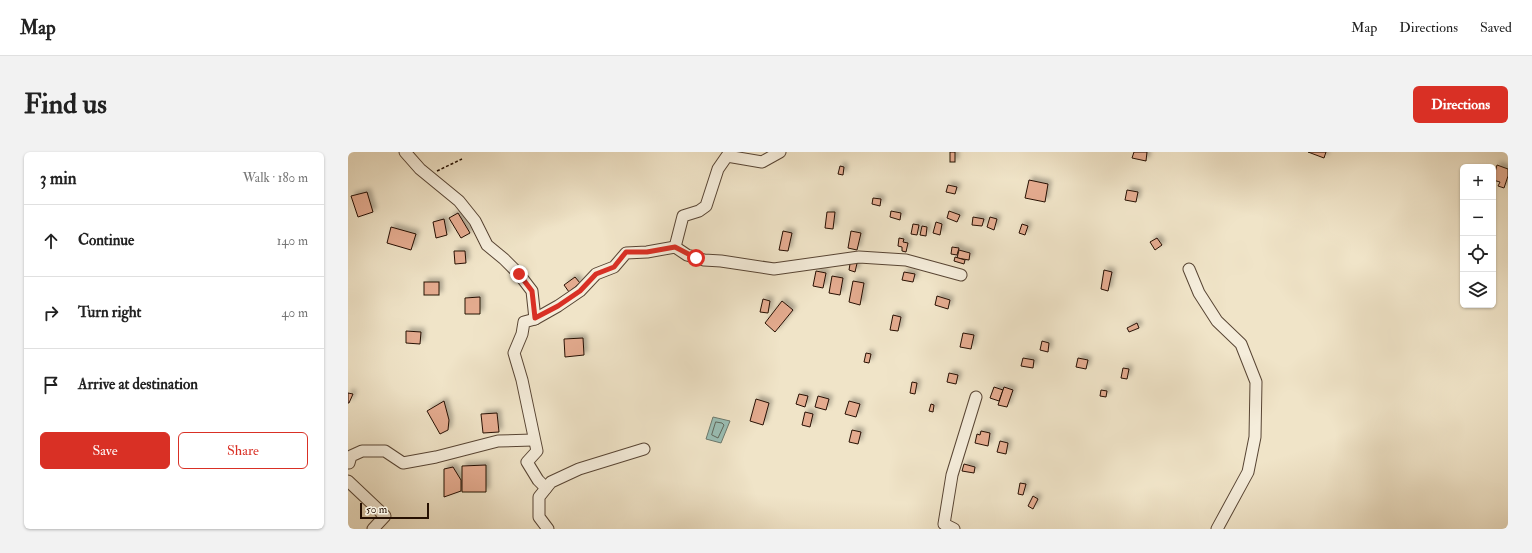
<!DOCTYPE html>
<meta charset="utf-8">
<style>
body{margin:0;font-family:"IM FELL Double Pica",serif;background:#f2f2f2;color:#222}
.controls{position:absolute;right:12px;top:12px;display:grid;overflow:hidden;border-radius:6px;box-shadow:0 1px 3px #0004}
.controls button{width:36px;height:36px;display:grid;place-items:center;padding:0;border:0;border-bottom:1px solid #e0e0e0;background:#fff;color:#222;font:20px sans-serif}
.scale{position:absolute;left:12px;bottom:10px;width:69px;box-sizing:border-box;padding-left:4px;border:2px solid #261002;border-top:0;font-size:11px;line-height:14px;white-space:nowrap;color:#261002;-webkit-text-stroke:3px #f5eddb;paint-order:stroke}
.stop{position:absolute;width:12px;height:12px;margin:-9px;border:3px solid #d93025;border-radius:50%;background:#fff}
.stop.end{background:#d93025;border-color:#fff;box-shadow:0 1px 4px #0008}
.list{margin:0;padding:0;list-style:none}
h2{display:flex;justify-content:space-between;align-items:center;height:52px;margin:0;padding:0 16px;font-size:17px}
h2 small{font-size:13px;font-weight:400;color:#767676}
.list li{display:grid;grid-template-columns:26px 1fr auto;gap:12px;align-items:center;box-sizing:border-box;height:72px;padding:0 16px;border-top:1px solid #e0e0e0}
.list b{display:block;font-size:15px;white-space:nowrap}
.list em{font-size:13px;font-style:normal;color:#767676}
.actions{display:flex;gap:8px;padding:12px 16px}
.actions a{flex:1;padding:9px 0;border:1px solid #d93025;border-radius:6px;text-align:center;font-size:14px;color:#d93025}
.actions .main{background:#d93025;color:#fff}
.icon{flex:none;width:22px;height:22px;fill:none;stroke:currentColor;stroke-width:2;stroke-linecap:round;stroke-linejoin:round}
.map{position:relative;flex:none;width:1160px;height:377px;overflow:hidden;border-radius:6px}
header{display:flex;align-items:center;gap:24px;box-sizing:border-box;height:56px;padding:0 20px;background:#fff;border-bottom:1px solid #e0e0e0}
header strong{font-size:19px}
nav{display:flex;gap:22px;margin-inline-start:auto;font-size:14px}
.intro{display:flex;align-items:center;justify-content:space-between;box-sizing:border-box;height:96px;padding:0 24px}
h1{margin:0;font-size:28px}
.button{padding:10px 18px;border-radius:6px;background:#d93025;color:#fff;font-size:14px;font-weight:700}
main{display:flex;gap:24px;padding:0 24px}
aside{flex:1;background:#fff;border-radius:6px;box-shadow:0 1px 3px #0004}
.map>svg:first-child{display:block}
.water{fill:#9abfb5;stroke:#6c796d}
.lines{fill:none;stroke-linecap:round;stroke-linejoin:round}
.shore{stroke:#60685c;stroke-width:1}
.building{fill:#e4ab8f;stroke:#261002;filter:url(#shadow)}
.minor-casing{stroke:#584534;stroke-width:13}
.path{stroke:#261002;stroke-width:1.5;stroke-dasharray:3 2;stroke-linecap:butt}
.minor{stroke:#f5eddb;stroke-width:11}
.route{stroke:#d93025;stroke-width:5}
</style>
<header>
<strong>Map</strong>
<nav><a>Map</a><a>Directions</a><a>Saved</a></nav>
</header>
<div class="intro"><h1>Find us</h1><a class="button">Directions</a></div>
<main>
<aside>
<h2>3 min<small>Walk · 180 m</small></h2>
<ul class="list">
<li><svg class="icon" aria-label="ahead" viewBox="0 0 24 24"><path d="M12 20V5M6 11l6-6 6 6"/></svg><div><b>Continue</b></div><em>140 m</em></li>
<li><svg class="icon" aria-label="right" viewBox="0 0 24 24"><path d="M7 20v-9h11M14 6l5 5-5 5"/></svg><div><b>Turn right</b></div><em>40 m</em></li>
<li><svg class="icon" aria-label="arrive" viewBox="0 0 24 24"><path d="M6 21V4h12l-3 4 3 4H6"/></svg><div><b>Arrive at destination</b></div></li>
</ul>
<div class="actions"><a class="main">Save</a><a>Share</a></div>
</aside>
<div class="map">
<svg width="1160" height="377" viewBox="0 0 1160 377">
<defs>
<filter id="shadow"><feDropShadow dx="3.5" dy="-3.5" stdDeviation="2" flood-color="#0004"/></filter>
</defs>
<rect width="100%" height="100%" fill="#f0e4c8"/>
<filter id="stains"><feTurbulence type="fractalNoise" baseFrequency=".005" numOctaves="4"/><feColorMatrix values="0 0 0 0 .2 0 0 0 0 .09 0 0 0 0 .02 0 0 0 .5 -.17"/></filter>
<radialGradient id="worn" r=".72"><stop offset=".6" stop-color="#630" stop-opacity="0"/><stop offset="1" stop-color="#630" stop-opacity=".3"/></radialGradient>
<polygon class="water" points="365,265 382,269 373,291 358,287"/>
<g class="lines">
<polygon class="shore" points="368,270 374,271 376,273 370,286 364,283"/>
</g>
<g class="building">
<rect x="602" y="0" width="5" height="10"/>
<polygon points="786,0 799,0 798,9 784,6"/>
<polygon points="960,0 978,0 976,6"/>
<polygon points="1149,13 1160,17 1160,24 1156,36 1150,34 1152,30 1145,28"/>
<polygon points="492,14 496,15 495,23 490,22"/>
<polygon points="681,28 700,32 697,50 677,46"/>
<polygon points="600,33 609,35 607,42 598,40"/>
<polygon points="779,38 790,40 788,50 777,48"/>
<polygon points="19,40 25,60 10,65 3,44"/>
<polygon points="525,46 533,47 532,54 524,52"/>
<polygon points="543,59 553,61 552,68 542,65"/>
<polygon points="601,59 612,63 609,70 599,66"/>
<polygon points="479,60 487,60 485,77 477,76"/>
<polygon points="110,61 122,81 113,86 101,66"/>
<polygon points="625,65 636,67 634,74 624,73"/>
<polygon points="642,65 649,67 646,78 639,75"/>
<polygon points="96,67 99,83 88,86 85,70"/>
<polygon points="588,70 594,72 592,83 585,81"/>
<polygon points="565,72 571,73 569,83 563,82"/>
<polygon points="674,72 680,74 677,83 671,81"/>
<polygon points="574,74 579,75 578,84 572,83"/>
<polygon points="43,75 68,82 63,98 39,91"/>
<polygon points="435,79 444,81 440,99 431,98"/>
<polygon points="503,79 513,81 509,98 500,96"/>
<polygon points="551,86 556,87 555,90 560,91 558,100 554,99 554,95 550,94"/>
<polygon points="809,86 814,93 807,98 802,90"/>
<polygon points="604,95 611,96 609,103 603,102"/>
<polygon points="611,98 622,101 621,108 609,106"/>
<polygon points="106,99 117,99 118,111 107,112"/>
<polygon points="607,105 617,108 616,112 606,109"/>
<polygon points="503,106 510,107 507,120 501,118"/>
<polygon points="756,118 764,120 760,139 753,137"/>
<polygon points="468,119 478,121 475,136 465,134"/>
<polygon points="556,120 567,122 565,130 554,128"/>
<polygon points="484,124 495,126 492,143 481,141"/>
<polygon points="227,125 232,131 221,140 216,133"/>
<polygon points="505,129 516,131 512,153 501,150"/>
<rect x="76" y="130" width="15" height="13"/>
<polygon points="589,144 602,148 600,157 587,153"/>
<polygon points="132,145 132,162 117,162 117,146"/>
<polygon points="415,147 422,149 420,161 412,160"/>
<polygon points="434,149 445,158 427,180 417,171"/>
<polygon points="545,163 553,165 550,179 542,178"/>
<polygon points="789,171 791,176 781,180 779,176"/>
<polygon points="58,179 73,180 72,192 58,191"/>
<polygon points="615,181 626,183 623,197 612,195"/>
<polygon points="235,186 236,203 217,205 216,187"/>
<polygon points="694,189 701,191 700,200 692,198"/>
<polygon points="518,201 523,202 521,211 516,210"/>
<polygon points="675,206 686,208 685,216 673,214"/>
<polygon points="730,206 740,208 738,217 728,215"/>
<polygon points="775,216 781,217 779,227 773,226"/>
<polygon points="601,221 610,223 608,232 599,230"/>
<polygon points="564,230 569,231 567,242 562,241"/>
<polygon points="646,235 655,238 651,249 642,246"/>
<polygon points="656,235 665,238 659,255 650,253"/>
<polygon points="753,238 759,239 758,245 752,244"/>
<polygon points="0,241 5,242 1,251 0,251"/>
<polygon points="451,242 460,244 457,255 448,252"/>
<polygon points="470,244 481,247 478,258 467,255"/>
<polygon points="408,247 421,251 415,273 402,269"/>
<polygon points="96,249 101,268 100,278 92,282 79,259"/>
<polygon points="501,249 512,252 508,265 497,262"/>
<polygon points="583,252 586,253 585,260 581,259"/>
<polygon points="457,260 465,262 462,275 454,273"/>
<polygon points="149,261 151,280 135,281 133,262"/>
<polygon points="504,278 513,280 510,292 501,290"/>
<polygon points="633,279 642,281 640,294 627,291 629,282 632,283"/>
<polygon points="652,289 660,291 658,302 649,300"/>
<polygon points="616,312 627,315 626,321 614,319"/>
<polygon points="138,313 138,340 114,340 114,314"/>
<polygon points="105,315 113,328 113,339 96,345 96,317"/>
<polygon points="672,331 678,332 675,343 670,342"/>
<polygon points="685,344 690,347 685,357 680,354"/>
</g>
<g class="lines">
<g class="minor-casing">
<g id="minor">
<polyline points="57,0 72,17 111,49 127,69 139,93 156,107 171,122 184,139 187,167"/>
<polyline points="327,95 335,64 351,59 358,54 370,17 379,4 414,10 432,0"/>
<polyline points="841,117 851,141 869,169 893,192 908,230 907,285 900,320 869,377"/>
<polyline points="0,310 1,311 3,304 14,299 37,299 55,311 88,305 150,289 185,288"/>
<polyline points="0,329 37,364 25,377"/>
<polyline points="198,336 190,328 179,310 189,299 174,228 166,201 174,182 176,170 187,167 210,154 232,139 248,122 266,115 278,101 299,100 327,95 339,103 356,108 373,109 426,117 511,105 558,108 613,123"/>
<polyline points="200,377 191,365 191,345 203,330 231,317 296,297"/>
<polyline points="606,377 596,372 604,323 628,245"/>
</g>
</g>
<polyline class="path" points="89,19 114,7"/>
<use href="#minor" class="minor"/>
</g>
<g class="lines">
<polyline class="route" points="171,122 184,139 187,166 210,154 232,139 248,122 266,115 278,100 299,100 327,95 348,106"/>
</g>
<rect width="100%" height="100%" filter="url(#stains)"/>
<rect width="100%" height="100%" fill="url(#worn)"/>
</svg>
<div class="controls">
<button>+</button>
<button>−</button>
<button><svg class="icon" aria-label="locate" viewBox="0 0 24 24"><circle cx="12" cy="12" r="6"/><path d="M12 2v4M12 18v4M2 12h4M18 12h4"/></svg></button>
<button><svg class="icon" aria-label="layers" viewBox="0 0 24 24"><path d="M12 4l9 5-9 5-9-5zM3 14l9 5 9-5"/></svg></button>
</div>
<div class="scale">50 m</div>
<div class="stop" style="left:348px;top:106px"></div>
<div class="stop end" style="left:171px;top:122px"></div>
</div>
</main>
